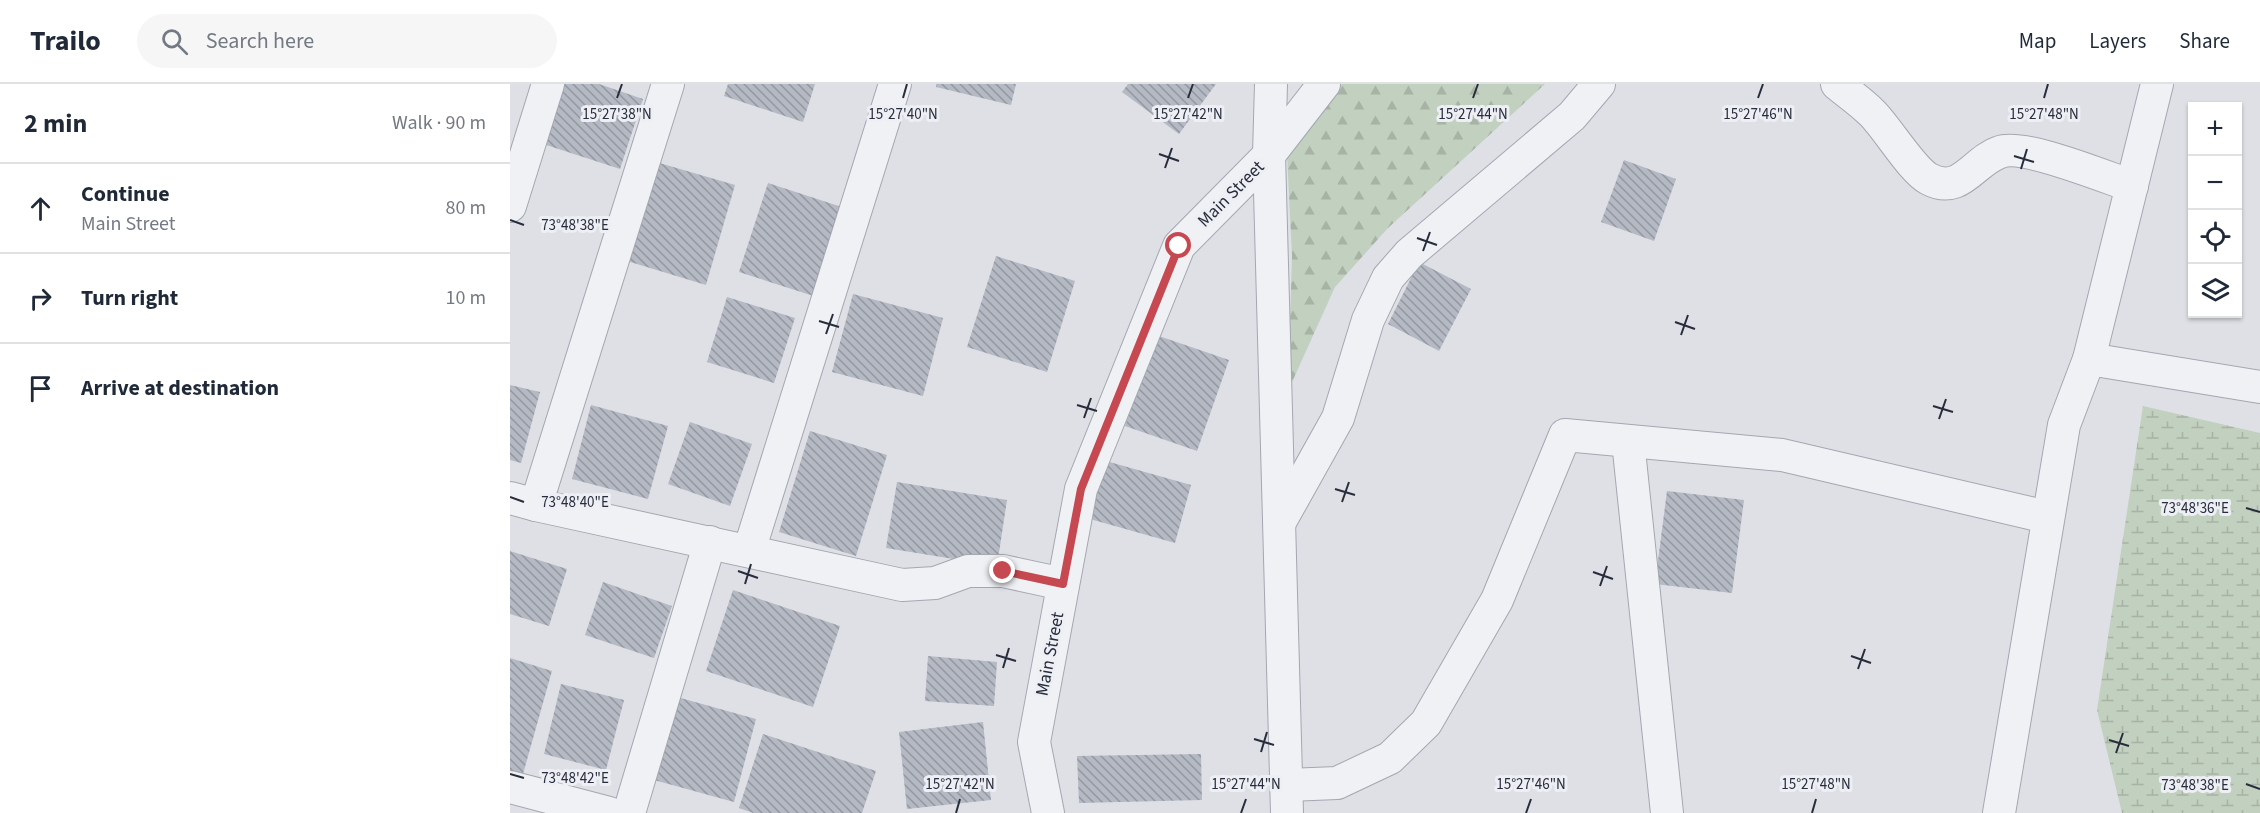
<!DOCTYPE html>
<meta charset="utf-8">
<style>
body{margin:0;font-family:"Source Sans 3",sans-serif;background:#f6f6f7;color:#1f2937}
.controls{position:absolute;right:18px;top:18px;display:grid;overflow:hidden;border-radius:0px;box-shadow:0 2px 4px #0004}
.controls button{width:54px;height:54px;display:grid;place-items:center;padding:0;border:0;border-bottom:2px solid #e0e1e3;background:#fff;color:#1f2937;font:30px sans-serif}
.stop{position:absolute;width:18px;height:18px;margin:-14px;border:4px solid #c64850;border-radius:50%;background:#fff}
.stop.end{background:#c64850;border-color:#fff;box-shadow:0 2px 6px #0008}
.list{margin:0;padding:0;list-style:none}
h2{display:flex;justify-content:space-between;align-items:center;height:78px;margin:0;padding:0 24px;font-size:26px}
h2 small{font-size:20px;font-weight:400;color:#747a83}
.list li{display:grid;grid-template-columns:39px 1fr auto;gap:18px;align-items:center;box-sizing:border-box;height:90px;padding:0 24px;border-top:2px solid #e0e1e3}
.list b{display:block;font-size:22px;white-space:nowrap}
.list p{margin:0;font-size:20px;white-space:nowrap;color:#747a83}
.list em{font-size:20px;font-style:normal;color:#747a83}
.icon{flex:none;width:33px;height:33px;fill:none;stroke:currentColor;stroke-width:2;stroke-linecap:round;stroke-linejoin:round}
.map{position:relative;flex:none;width:1750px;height:729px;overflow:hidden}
header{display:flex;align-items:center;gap:36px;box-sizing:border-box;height:84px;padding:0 30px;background:#fff;border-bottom:2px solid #e0e1e3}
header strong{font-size:28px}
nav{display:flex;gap:33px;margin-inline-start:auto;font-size:21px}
.search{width:420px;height:54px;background:#f6f6f7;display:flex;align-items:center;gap:15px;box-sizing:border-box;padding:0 21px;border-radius:33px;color:#747a83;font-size:22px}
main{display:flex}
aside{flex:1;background:#fff}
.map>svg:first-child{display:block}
.forest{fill:url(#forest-firs)}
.wetland{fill:url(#wetland-marsh)}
.building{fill:url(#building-back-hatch)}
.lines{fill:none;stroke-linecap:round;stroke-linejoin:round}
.minor-casing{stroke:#a4a7b0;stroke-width:34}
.minor{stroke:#f0f1f5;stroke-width:32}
.route{stroke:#c64850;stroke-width:8}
.ticks{fill:none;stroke:#282d3c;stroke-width:2}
.labels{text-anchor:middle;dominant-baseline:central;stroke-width:6;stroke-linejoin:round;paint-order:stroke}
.street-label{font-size:18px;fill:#282d3c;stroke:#edeff4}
.ticks-label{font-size:15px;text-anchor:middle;fill:#282d3c;stroke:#edeff4;stroke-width:6;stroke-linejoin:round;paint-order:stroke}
</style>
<header>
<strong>Trailo</strong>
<div class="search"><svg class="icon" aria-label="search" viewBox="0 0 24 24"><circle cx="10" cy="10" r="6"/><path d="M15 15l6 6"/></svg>Search here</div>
<nav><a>Map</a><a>Layers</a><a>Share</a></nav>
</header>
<main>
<aside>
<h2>2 min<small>Walk · 90 m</small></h2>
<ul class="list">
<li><svg class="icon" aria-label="ahead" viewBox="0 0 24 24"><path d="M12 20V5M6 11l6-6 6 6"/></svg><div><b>Continue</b><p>Main Street</p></div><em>80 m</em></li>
<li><svg class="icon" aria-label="right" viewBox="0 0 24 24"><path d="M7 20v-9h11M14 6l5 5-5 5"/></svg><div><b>Turn right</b></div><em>10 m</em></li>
<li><svg class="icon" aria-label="arrive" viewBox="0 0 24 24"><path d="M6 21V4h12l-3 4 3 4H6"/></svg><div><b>Arrive at destination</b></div></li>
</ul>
</aside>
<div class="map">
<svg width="1750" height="729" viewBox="0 0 1750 729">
<defs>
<pattern id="forest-firs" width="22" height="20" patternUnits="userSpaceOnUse" patternTransform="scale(1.5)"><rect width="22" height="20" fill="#c2d0bf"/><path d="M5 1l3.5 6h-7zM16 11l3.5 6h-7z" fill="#a7b3a5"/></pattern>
<pattern id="wetland-marsh" width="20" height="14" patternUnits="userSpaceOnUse" patternTransform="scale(1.5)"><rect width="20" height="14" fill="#c2d0bf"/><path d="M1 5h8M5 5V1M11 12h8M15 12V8" fill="none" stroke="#a7b3a5"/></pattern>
<pattern id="building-back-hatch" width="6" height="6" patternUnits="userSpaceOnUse" patternTransform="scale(1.5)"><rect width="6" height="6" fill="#b5b9c3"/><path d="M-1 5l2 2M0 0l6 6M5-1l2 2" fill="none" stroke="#9397a0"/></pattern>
</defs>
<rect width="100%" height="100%" fill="#dee0e6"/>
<polygon class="forest" points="832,0 1035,0 878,144 825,203 778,307 782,172 777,71"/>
<polygon class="wetland" points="1633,322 1750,349 1750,729 1612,729 1587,626"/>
<g class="building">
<polygon points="46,0 89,0 133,15 110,85 27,58"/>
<polygon points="218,0 305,0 293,38 214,12"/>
<polygon points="426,0 506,0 501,21 426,3"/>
<polygon points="618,0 706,0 669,50 612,8"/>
<polygon points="1114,76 1166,95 1144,157 1091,138"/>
<polygon points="146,78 225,101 196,201 117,177"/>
<polygon points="258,99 341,126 313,215 229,188"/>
<polygon points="486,172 565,197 537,288 457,263"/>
<polygon points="909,178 961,205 929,267 878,240"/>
<polygon points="343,210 433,234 413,312 322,288"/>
<polygon points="217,213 285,234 264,299 197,278"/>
<polygon points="646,251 719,276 687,367 615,342"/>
<polygon points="0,301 30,308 11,379 0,376"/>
<polygon points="81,321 158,342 138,415 62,395"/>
<polygon points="180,338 242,360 220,422 158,400"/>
<polygon points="300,347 377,371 346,472 269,448"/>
<polygon points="596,377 681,401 665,459 580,435"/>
<polygon points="387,398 497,416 487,482 376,464"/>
<polygon points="1157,407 1234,416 1222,509 1145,500"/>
<polygon points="0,467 57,485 39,542 0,530"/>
<polygon points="93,498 162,522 144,574 75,551"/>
<polygon points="223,506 330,542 303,623 196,587"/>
<polygon points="418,572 487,578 484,622 415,617"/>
<polygon points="0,574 42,587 13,690 0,687"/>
<polygon points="51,600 114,616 96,686 34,670"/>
<polygon points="167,613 246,635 224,718 144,696"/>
<polygon points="473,638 481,716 397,725 389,648"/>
<polygon points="253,650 366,687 352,729 243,729 229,724"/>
<polygon points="691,670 692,716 569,719 567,672"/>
</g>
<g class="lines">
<g class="minor-casing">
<g id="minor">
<polyline points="761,0 759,71 777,729"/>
<path d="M1327,0C1338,9 1351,18 1362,29C1378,45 1402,86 1419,95C1451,112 1463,77 1490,68C1513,59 1595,93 1622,102"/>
<polyline points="0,122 38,0"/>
<polyline points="1579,275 1750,303"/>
<polyline points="1118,357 1157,729"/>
<polyline points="0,414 26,421 158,0"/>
<polyline points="26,421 392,501 425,499 458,487 493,487 553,500"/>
<polyline points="771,436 828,334 858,236 878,194 899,170 1062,32 1089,0"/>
<polyline points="239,467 385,0"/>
<polyline points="778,701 827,699 880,674 916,639 987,516 1055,351 1272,371 1537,433"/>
<polyline points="0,703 99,729"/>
<polyline points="119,729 200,458"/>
<polyline points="538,729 524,658 571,405 669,162 759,71 814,0"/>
<polyline points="1489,729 1554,341 1579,275 1647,0"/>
</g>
</g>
<use href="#minor" class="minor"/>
</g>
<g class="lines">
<polyline class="route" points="493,487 553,500 571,405 669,162"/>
</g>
<path class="ticks" d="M107,14L112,0M393,14L397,0M678,14L683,0M963,14L968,0M1248,14L1253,0M1534,14L1538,0M649,70L669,77M1504,72L1524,78M655,84L662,64M1511,85L1517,65M0,136L14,141M907,154L927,161M913,167L920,148M309,237L329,243M1165,238L1185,245M316,250L323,230M1171,251L1178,231M567,321L587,327M1423,322L1443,328M574,334L581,314M1429,335L1436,315M825,405L845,411M0,413L14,418M832,418L839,398M1736,424L1750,428M228,487L248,494M1083,488L1103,495M235,500L241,480M1090,502L1097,482M486,571L506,577M1341,572L1361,579M493,584L499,564M1348,585L1355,565M744,655L764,661M1599,656L1619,662M751,668L757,648M1606,669L1613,649M0,690L14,694M1736,700L1750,705M446,729L450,715M731,729L736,715M1016,729L1021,715M1302,729L1306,715"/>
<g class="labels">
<g class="street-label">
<text transform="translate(721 110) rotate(-45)">Main Street</text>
<text transform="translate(540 570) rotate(-79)">Main Street</text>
</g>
</g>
<g class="ticks-label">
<text x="107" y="35">15°27'38"N</text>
<text x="393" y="35">15°27'40"N</text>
<text x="678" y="35">15°27'42"N</text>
<text x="963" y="35">15°27'44"N</text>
<text x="1248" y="35">15°27'46"N</text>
<text x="1534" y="35">15°27'48"N</text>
<text x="65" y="146">73°48'38"E</text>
<text x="65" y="423">73°48'40"E</text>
<text x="1685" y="429">73°48'36"E</text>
<text x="65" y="699">73°48'42"E</text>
<text x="450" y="705">15°27'42"N</text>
<text x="736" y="705">15°27'44"N</text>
<text x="1021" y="705">15°27'46"N</text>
<text x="1306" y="705">15°27'48"N</text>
<text x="1685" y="706">73°48'38"E</text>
</g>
</svg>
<div class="controls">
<button>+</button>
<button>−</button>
<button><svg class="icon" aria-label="locate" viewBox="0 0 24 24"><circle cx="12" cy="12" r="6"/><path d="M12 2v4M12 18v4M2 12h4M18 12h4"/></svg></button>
<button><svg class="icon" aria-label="layers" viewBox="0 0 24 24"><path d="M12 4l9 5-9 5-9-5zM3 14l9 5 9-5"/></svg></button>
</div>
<div class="stop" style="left:669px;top:162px"></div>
<div class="stop end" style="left:493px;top:487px"></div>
</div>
</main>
